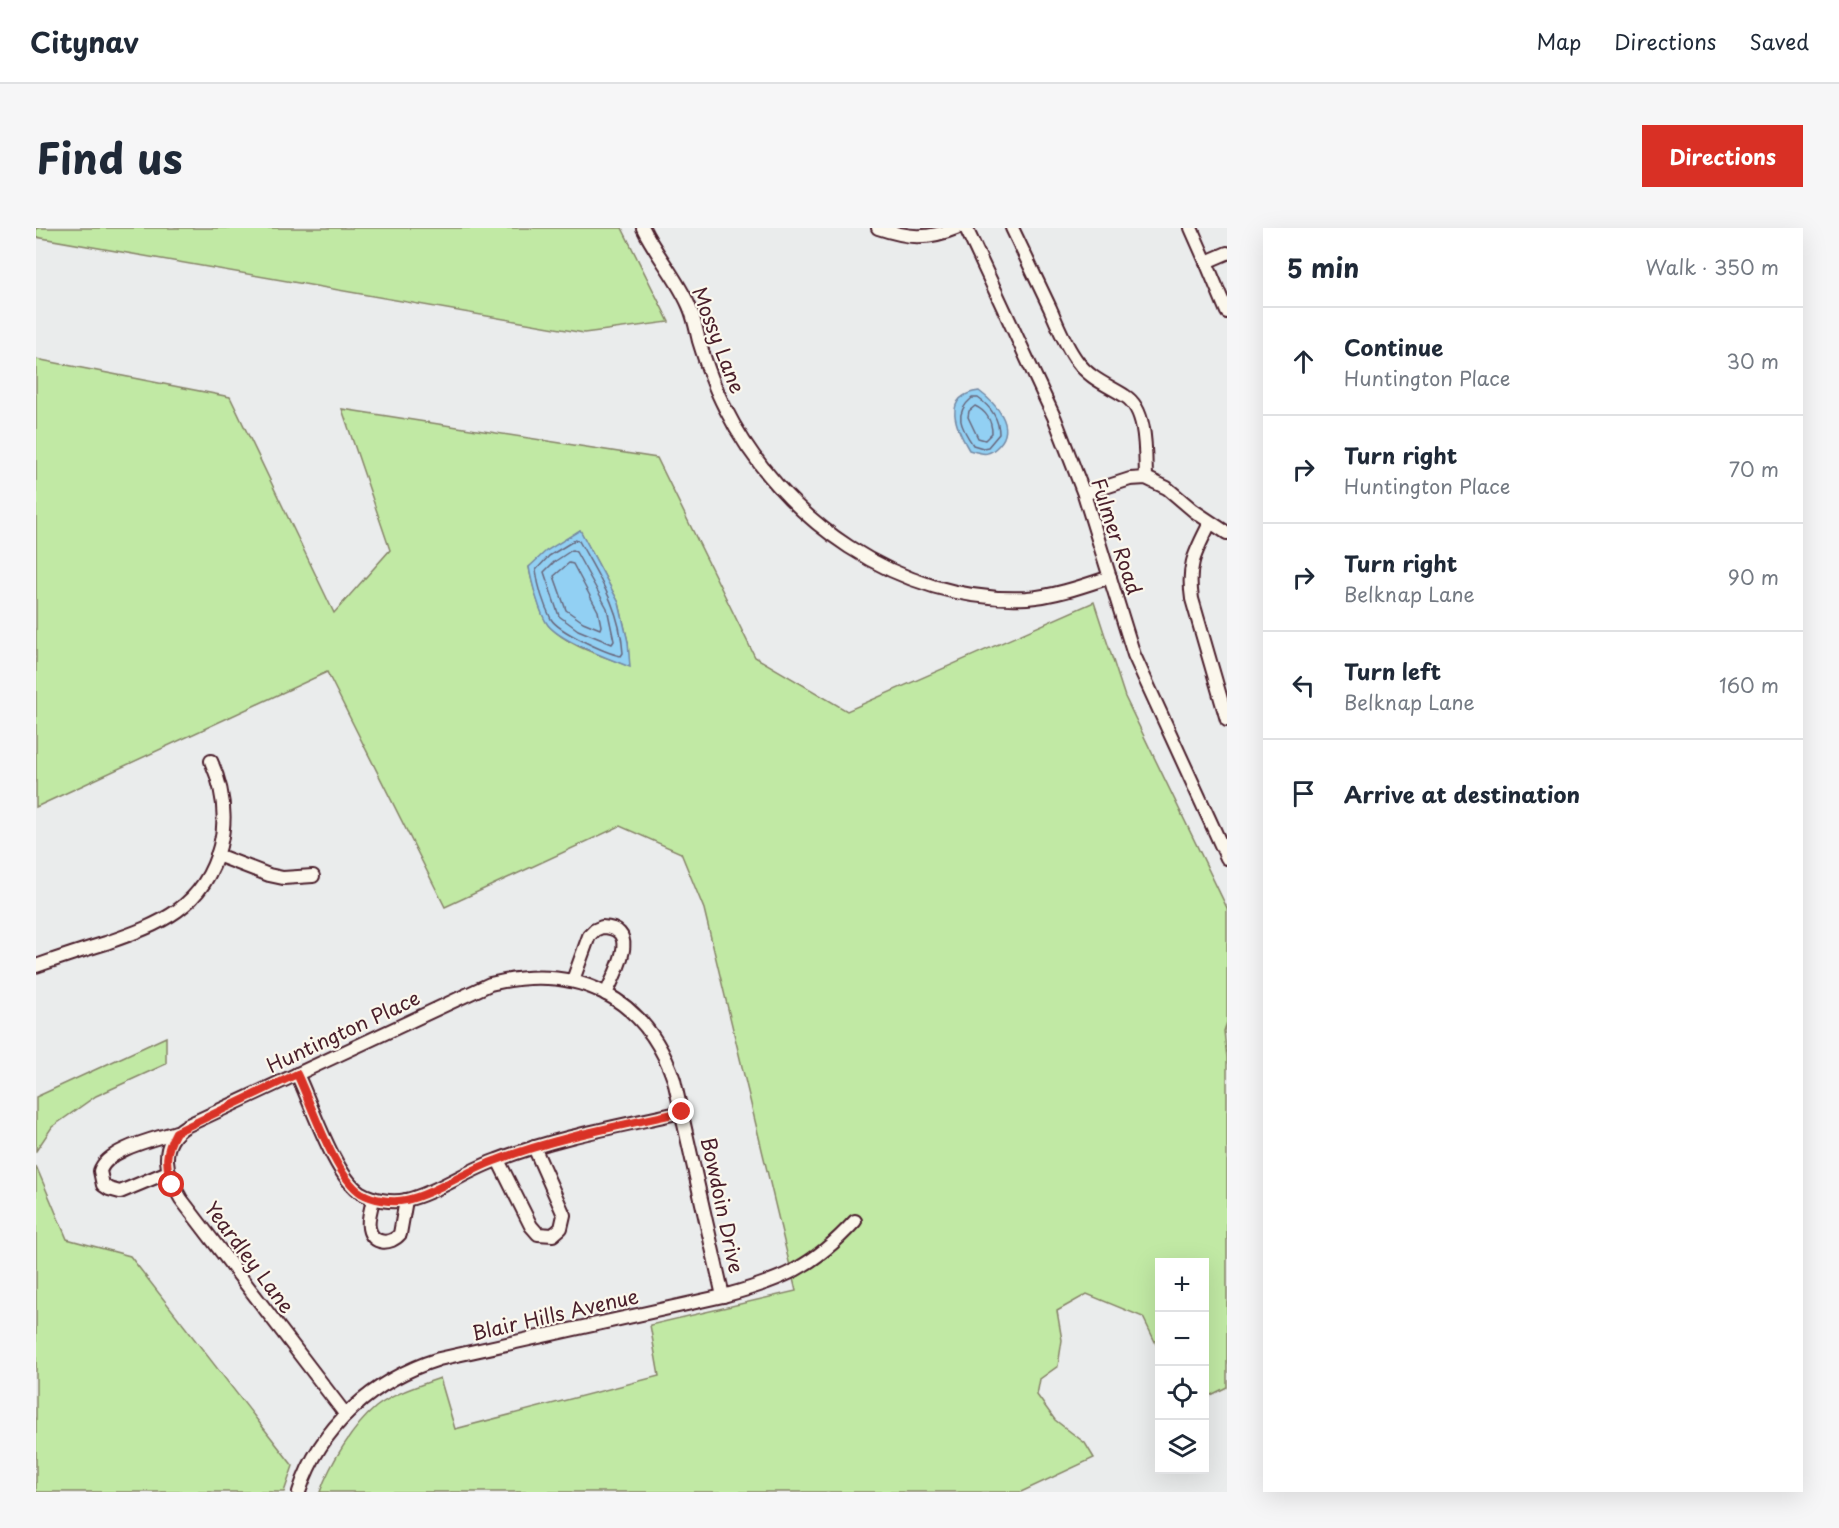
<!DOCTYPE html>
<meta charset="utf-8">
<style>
body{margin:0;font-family:"Playpen Sans",sans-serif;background:#f6f6f7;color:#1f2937}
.controls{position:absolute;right:18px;bottom:18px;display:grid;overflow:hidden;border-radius:0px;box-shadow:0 6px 24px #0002}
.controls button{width:54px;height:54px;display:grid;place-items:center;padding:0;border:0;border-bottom:2px solid #e0e1e3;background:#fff;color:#1f2937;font:30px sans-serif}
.stop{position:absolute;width:18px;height:18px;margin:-14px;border:4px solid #d93025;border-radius:50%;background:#fff}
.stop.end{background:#d93025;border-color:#fff;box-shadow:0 2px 6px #0008}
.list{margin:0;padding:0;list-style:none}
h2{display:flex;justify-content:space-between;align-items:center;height:78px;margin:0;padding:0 24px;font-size:26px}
h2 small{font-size:20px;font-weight:400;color:#747a83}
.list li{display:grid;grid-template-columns:39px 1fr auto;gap:18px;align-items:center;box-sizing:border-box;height:108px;padding:0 24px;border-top:2px solid #e0e1e3}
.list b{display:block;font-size:22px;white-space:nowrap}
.list p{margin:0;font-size:20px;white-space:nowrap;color:#747a83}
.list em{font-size:20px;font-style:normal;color:#747a83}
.icon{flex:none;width:33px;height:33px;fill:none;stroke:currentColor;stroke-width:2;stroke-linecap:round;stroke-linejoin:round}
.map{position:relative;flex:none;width:1191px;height:1264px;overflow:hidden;border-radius:0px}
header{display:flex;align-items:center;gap:36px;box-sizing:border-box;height:84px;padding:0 30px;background:#fff;border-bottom:2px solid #e0e1e3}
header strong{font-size:28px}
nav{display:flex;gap:33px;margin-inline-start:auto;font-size:21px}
.intro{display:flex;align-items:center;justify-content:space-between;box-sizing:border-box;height:144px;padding:0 36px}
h1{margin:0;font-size:42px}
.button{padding:15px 27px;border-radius:0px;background:#d93025;color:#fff;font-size:21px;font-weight:700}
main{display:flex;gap:36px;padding:0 36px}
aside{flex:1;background:#fff;border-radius:0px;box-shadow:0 6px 24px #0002}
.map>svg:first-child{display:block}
.green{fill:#c1e9a4;stroke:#868468;stroke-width:1.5;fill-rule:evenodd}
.water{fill:#92d0f3;stroke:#7589a3;stroke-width:1.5}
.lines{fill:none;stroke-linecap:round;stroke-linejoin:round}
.shore{stroke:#67667b;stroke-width:1.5}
.street-casing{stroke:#4a1f2b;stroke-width:16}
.street{stroke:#fbf7ec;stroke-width:12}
.route{stroke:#d93025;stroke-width:8}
.labels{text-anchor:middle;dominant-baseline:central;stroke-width:4.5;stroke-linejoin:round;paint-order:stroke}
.street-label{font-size:20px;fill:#4a1f2b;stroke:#fbf7ec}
</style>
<header>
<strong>Citynav</strong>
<nav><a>Map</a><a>Directions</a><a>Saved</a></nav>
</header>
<div class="intro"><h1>Find us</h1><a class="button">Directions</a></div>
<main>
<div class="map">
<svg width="1191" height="1264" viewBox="0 0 1191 1264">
<rect width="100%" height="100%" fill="#eaecec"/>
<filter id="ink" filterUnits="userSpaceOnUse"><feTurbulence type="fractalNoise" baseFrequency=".0167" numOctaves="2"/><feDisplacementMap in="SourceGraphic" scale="12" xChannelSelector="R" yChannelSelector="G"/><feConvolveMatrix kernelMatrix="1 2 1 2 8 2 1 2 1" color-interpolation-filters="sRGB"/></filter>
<g filter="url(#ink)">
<g class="green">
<polygon points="0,0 586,0 633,94 548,105 0,9"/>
<path d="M0,131L194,169L298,385L354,322L306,181L621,230L719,429L811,483L1058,374L1089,469L1191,680V794L1188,803L1191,830V1159L1169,1170L1168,1034H1124L1123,1122L1107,1089L1051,1066L1021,1083L1026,1112L1022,1138L1004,1151L1001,1167L1019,1192L1049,1215L1058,1230L985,1264H284C294,1236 317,1198 340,1179C358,1165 383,1158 404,1150L419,1201L623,1148L614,1097L760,1063L668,681L645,625L584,598L409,679L291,444L0,579ZM544,302L583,375L592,414L593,438C567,428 533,419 513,398C505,389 495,352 493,339Z"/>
<polygon points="130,809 130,836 60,868 16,899 0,923 0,869"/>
<polygon points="0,938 31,1011 94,1028 257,1238 248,1264 0,1264"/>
</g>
<g class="water">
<path d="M943,163C959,175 981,198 963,217C952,229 947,226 933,222C920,200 905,168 943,163Z"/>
<path d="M544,302L583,375L592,414L594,439C572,430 526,414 512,397C504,387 495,352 493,339L510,323Z"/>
</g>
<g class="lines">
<g class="shore">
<path d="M936,170H942C955,179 963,190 963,206L952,219L947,220L937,217C925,199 917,186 936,170Z"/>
<path d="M939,178C950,183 956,193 956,205L949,212L942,210L932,189L933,183Z"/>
<path d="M539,312L543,313C564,351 584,380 587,425L585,428C570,425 523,404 515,391C508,377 502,357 500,342L513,328Z"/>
<polygon points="536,322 540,324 571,380 578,413 576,416 542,402 523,388 508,344 518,334"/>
<polygon points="533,335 537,336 562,383 565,398 564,401 547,394 530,382 518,348"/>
</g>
<g class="street-casing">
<g id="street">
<path d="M607,0C620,27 641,50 653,78C658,89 660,101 663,113C670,136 678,159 689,180C744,291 864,376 991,370C1019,368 1047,358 1074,349"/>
<path d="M842,0C872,10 891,12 920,0"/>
<polyline points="930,0 1019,191 1048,266 1098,427 1191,630"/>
<path d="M976,0C989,27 1001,53 1014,80C1022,98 1029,117 1041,133C1054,151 1072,157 1089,168C1112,182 1109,226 1110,250"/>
<polyline points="1155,0 1170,34"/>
<polyline points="1191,25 1170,34 1191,84"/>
<polyline points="1048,266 1094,251 1110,250 1131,260 1158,283 1191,305"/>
<path d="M1174,295C1159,325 1151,337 1156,371L1191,492"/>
<polyline points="181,627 233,647 247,650 277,648"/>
<path d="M0,738C23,730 47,722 70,715C124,696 168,680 184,618C191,590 187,560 175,533"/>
<path d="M537,752L553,708L559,702L566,699C607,700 578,746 570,766"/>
<path d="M261,846C275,875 299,949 325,965C337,972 356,975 370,972C398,966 432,942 461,932C521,909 584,898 646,884"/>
<polyline points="462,932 495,998 502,1006 517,1007 525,1000 528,987 498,919"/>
<path d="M132,944L84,964L73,961L67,957L64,943C71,921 119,911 140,904"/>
<path d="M337,970C336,979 331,991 333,1000C336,1017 355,1017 364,1006L370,972"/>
<path d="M310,1187L145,971C130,947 121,916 150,898L454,756C539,735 609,767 638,852L687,1068"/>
<path d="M263,1264C284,1198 339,1151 403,1131L687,1068C746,1052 777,1039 819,993"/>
</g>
</g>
<use href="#street" class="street"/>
</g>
</g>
<g class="lines" filter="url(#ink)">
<path class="route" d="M136,957C129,935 129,924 140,904L261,846C275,875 299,949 325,965C337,972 356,975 370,972C398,966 432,942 461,932C521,909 584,898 646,884"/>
</g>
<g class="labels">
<g class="street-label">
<text transform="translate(683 112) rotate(69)">Mossy Lane</text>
<text transform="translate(1081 308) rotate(72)">Fulmer Road</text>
<text transform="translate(307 803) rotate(-25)">Huntington Place</text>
<text transform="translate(687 977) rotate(78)">Bowdoin Drive</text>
<text transform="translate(214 1029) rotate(53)">Yeardley Lane</text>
<text transform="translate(519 1086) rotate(-13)">Blair Hills Avenue</text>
</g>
</g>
</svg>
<div class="controls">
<button>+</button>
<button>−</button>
<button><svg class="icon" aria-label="locate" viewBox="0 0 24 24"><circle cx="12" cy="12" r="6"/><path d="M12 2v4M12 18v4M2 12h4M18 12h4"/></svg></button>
<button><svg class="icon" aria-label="layers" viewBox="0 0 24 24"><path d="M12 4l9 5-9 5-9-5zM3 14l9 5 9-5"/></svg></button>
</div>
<div class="stop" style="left:136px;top:957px"></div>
<div class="stop end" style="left:646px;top:884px"></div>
</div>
<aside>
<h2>5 min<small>Walk · 350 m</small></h2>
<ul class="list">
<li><svg class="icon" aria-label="ahead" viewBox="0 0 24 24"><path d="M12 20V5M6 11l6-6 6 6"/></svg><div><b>Continue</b><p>Huntington Place</p></div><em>30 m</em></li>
<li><svg class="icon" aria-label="right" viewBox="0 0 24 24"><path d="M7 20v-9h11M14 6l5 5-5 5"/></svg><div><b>Turn right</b><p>Huntington Place</p></div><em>70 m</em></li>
<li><svg class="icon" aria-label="right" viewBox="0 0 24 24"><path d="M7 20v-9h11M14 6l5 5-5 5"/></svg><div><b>Turn right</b><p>Belknap Lane</p></div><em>90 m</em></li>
<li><svg class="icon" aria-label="left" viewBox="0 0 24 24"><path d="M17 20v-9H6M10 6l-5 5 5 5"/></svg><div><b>Turn left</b><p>Belknap Lane</p></div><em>160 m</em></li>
<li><svg class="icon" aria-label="arrive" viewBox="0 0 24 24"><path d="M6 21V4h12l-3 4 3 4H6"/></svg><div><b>Arrive at destination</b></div></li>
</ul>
</aside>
</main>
